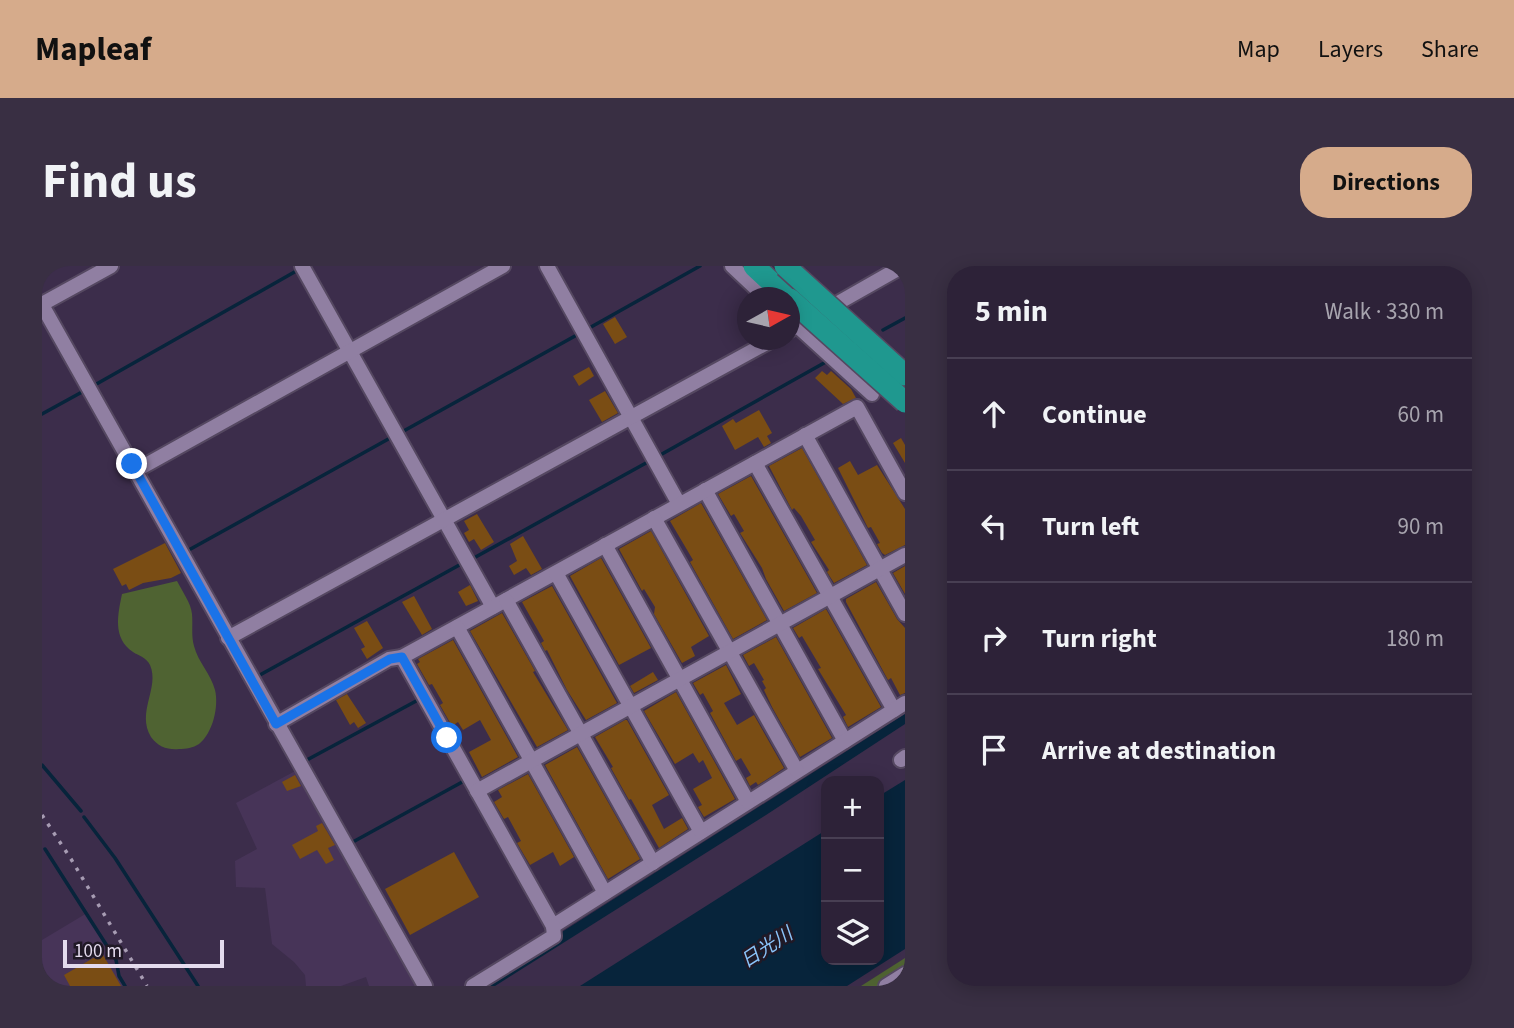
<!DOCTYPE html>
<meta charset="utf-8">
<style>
body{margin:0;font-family:"Source Sans 3","Noto Sans JP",sans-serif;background:#392f43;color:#f1f3f6}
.controls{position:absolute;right:21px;bottom:21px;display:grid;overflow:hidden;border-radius:14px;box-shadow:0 4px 18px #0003}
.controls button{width:63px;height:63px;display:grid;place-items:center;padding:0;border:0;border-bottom:2px solid #483f53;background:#2d2238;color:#f1f3f6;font:35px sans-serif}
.compass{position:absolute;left:695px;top:21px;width:63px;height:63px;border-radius:50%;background:#2d2238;box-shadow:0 4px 18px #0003;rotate:82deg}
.scale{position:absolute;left:21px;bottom:18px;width:161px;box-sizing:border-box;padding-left:7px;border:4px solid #e4dbee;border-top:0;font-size:19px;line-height:24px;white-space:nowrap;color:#e4dbee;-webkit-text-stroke:5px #201926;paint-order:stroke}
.stop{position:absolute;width:21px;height:21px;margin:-16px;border:5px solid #1a73e8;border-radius:50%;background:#fff}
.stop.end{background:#1a73e8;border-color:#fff;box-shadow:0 2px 7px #0008}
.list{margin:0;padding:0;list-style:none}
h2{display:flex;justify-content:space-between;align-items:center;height:91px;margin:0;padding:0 28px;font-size:30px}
h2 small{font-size:23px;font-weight:400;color:#a7a4ae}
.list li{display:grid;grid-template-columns:46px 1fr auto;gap:21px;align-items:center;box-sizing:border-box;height:112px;padding:0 28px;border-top:2px solid #483f53}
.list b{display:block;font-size:26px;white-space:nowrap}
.list em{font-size:23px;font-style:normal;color:#a7a4ae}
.icon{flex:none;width:38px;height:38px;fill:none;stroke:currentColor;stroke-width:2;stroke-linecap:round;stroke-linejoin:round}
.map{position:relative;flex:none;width:863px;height:720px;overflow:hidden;border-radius:28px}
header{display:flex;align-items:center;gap:42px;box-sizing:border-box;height:98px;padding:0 35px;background:#d6ab8b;color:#111}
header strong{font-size:33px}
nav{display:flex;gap:38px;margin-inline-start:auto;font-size:24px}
.intro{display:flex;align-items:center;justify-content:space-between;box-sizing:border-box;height:168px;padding:0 42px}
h1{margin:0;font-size:49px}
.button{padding:18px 32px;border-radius:28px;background:#d6ab8b;color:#111;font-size:24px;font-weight:700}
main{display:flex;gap:42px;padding:0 42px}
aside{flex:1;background:#2d2238;border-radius:28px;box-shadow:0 4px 18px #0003}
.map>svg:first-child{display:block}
.built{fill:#473458}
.green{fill:#4f6332}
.water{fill:#07243b}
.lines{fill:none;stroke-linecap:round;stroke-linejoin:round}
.stream{stroke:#07243b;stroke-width:3.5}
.building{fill:#7a4d14}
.minor-casing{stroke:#554861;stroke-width:18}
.highway-casing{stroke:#554861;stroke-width:24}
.minor{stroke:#907fa2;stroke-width:14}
.highway{stroke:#1f988f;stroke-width:21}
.rail{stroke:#a79cb3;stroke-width:3.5;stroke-dasharray:3.5 7;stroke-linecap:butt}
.highway-bridge-casing{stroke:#554861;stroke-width:24;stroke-linecap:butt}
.highway-bridge{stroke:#1f988f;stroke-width:21}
.route{stroke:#1a73e8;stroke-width:9}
.labels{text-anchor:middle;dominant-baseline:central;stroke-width:5;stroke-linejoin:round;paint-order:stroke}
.water-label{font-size:19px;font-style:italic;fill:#8ac4fa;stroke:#201926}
</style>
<header>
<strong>Mapleaf</strong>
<nav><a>Map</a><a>Layers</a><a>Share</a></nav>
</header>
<div class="intro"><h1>Find us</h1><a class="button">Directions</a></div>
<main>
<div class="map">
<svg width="863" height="720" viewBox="0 0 863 720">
<rect width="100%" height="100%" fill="#3c2d4b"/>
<g class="built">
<polygon points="255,504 379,720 327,720 324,711 299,720 264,720 263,709 252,696 230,678 223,622 194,621 193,595 215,583 194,537"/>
<polygon points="45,647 74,694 77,710 83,720 0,720 0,674"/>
</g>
<g class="green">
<path d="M135,315C140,325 149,337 150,348C151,359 149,370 152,380C156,396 169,408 173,424C177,440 171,467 157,478C151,482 144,483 137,483C126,484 116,481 109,471C94,446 118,422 108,399C104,391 97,390 91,386C70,372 76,348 80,328Z"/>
<polygon points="863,692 863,704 839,720 819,720"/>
</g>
<g class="water">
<polygon points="863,448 863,458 724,549 453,720 435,720"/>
<polygon points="863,514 863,683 805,720 538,720 784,564 784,694 837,694 837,530"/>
</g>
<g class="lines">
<g class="stream">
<polyline points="549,61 658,0"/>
<polyline points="841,64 863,52"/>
<polyline points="51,120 256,4"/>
<polyline points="0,148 40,126"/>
<polyline points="358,167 533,70"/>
<polyline points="620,188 782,97"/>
<polyline points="145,285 350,171"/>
<polyline points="430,293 604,197"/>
<polyline points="216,410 421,297"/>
<polyline points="263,495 376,434"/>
<polyline points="0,499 39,545"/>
<polyline points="42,551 73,592 156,720"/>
<polyline points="309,577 422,515"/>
<polyline points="3,583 74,694 77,710 83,720"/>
</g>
</g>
<g class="building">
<polygon points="573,51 585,71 573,78 561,58"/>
<polygon points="547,101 552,110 537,120 531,110"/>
<polygon points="780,105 785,109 789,105 809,123 814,132 801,138 773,112"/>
<polygon points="563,125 576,147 560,156 547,134"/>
<polygon points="717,144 730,167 725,170 729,177 722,181 716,171 693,184 680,160 691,153 694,157"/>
<polygon points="859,172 863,179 863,197 851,177"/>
<polygon points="760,182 825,299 792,317 785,306 787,304 769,276 773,274 759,250 752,242 750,244 727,200"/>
<polygon points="808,195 816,209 835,199 863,243 863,279 843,289 840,287 835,278 838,277 829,261 826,262 796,202"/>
<polygon points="709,210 775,327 742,345 724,313 720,302 698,267 702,265 692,248 689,250 676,228"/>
<polygon points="659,237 725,354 691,373 648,296 651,294 628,255"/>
<polygon points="435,248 452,276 439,284 432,273 427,276 422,267 427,264 422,255"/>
<polygon points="609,265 667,370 649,381 653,390 640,397 612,348 613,341 602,323 600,325 577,283"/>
<polygon points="481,270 500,303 489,309 484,302 472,309 467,300 475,295 468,278"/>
<polygon points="123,277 139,307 129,312 101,317 87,324 84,318 80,320 71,303"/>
<polygon points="559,292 609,382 577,399 528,310"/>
<polygon points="863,300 863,328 851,307"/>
<polygon points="834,316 855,353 863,362 863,427 858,429 849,412 846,414 804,336 804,333"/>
<polygon points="428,319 436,335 424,340 416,326"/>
<polygon points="510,320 575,437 544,454 525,424 505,384 503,385 499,377 502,375 480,336"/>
<polygon points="372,330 390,363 380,369 360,336"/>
<polygon points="784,343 839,441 806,461 801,451 804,449 776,403 779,402 760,370 757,372 751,362"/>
<polygon points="460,347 493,405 491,406 526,464 495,481 428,365"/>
<polygon points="325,355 341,382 325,393 319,383 323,381 312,362"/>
<polygon points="734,371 790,472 758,491 730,441 722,424 724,422 720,415 722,414 712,397 707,400 701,389"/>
<polygon points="411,374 476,491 440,511 427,486 449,474 438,454 421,464 416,456 410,460 398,439 401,437 390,418 387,419 375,398 378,396 376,393"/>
<polygon points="684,399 699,428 682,437 695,459 712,449 742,502 716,519 714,516 708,520 704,512 709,509 699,492 694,495 668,447 671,445 661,427 658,429 651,417"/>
<polygon points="611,406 616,414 592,427 588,420"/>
<polygon points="634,426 693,533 662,551 656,541 660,539 651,523 670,512 661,494 657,497 651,487 633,498 602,445"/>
<polygon points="305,428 324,457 316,462 312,456 308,459 294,434"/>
<polygon points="583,454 585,454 627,529 610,539 622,563 640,552 646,563 617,582 589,533 587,534 569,502 571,501 553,471"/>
<polygon points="535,481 598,593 566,613 503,499"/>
<polygon points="486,508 532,591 518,600 511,586 488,599 475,577 479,575 466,551 462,553 452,536 460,531 456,524"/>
<polygon points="253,509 259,520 245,525 240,516"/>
<polygon points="280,557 293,579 286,582 292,594 284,598 275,584 258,593 250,579 276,565 274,560"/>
<polygon points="412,586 437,631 368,669 343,623"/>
<polygon points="60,687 79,720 28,720 22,709"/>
</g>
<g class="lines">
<g class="minor-casing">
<g id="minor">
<polyline points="260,0 451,341"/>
<polyline points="505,0 637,238"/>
<polyline points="690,0 724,32"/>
<polyline points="0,38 69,0"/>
<polyline points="0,39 383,720"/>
<polyline points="751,56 830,128"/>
<polyline points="748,64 755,60 770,58 796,37 861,0"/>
<polyline points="763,169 863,348"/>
<polyline points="713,197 852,444"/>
<polyline points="93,205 461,0"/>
<polyline points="663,224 803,475"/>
<polyline points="863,227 815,141 360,391 511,660 863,437"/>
<polyline points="612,252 755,505"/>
<polyline points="563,279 706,536"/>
<polyline points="514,307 659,566"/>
<polyline points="464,334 611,597"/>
<polyline points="415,361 563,627"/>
<polyline points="186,372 730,74"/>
<polyline points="234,458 347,393 360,391"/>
<polyline points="859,494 863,491"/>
<polyline points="435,525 863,289"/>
<polyline points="431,720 512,670 511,660"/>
<polyline points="844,720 863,708"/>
</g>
</g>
<g class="highway-casing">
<polyline id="highway" points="712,0 746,32"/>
</g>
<use href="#minor" class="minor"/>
<use href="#highway" class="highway"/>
<polyline class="rail" points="0,549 29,593 105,720"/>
<g class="highway-bridge-casing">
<g id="highway-bridge">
<polyline points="743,0 863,109"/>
<polyline points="748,33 863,136"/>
</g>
</g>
<use href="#highway-bridge" class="highway-bridge"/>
</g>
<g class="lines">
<polyline class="route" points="90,198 234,458 348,393 360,391 405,472"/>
</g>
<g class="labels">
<g class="water-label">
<text transform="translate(725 682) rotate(-33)">日光川</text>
</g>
</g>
</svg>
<div class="controls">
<button>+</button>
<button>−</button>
<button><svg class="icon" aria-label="layers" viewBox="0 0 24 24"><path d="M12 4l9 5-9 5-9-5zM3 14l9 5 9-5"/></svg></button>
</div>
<svg class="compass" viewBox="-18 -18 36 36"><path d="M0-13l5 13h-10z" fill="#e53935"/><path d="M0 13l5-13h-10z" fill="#a7a4ae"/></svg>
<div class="scale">100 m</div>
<div class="stop" style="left:405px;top:472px"></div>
<div class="stop end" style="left:90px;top:198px"></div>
</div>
<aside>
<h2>5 min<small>Walk · 330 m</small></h2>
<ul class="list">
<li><svg class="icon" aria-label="ahead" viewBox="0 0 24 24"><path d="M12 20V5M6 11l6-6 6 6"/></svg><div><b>Continue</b></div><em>60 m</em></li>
<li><svg class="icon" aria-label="left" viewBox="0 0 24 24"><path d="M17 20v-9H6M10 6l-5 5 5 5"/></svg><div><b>Turn left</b></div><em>90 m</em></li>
<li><svg class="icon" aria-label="right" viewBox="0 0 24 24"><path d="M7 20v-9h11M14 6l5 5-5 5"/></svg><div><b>Turn right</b></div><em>180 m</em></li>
<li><svg class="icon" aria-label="arrive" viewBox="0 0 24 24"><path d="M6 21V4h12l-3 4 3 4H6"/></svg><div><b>Arrive at destination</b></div></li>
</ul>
</aside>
</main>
